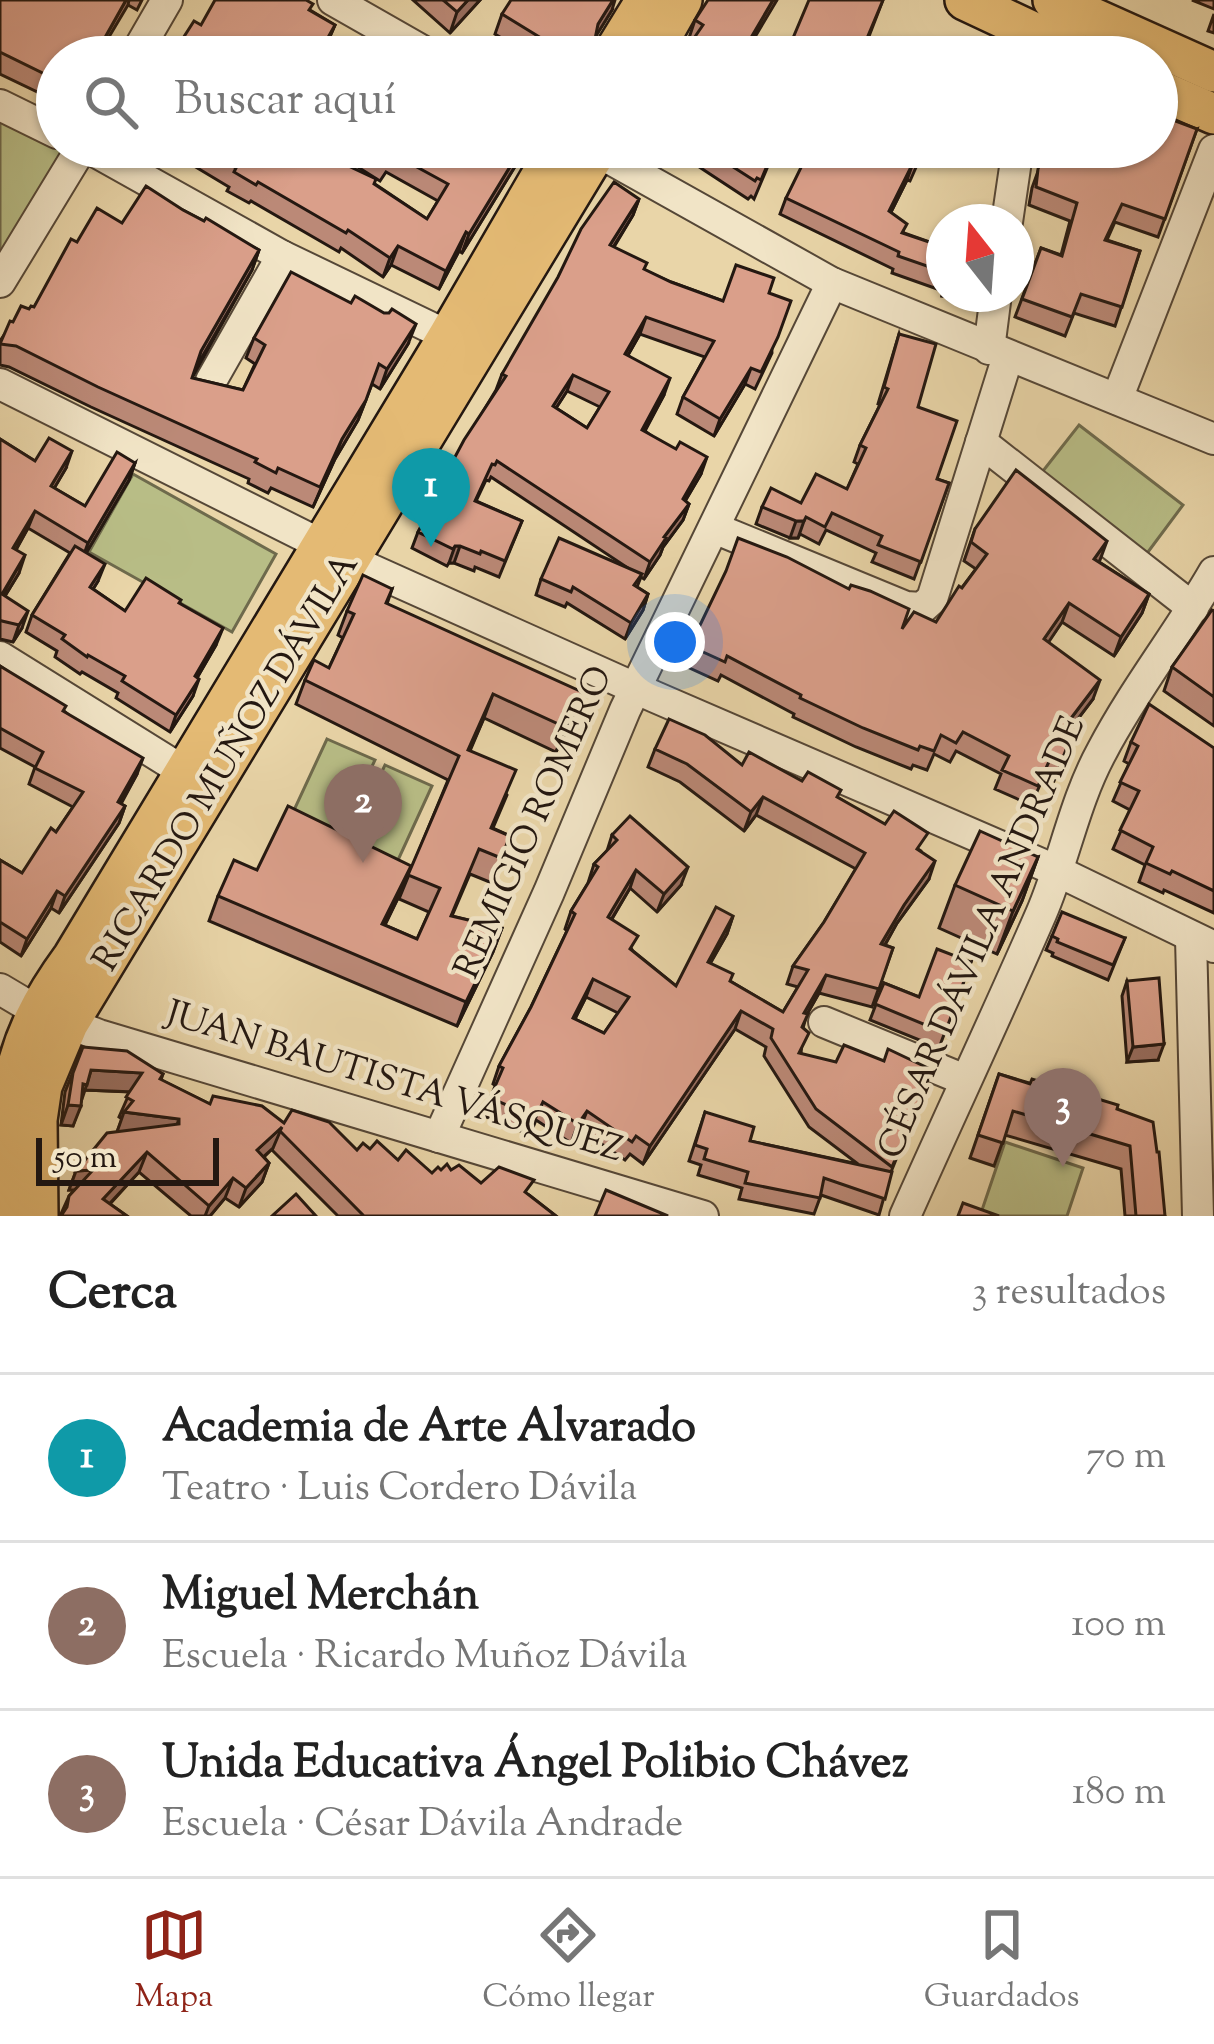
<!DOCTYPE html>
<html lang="es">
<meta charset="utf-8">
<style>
body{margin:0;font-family:"Sorts Mill Goudy",serif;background:#f6f6f6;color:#222}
.compass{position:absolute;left:926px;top:204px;width:108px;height:108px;border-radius:50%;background:#fff;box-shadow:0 3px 9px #0004;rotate:343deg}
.scale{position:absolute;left:36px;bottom:30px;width:183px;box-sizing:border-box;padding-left:12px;border:6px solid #241811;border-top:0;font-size:33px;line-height:42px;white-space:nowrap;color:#241811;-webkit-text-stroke:9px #f1e4c6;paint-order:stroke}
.you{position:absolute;left:675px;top:642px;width:42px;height:42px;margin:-30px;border:9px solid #fff;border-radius:50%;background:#1a73e8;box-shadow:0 0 0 18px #1a73e833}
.badge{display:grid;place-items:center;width:78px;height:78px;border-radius:50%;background:#8f2418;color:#fff;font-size:39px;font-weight:700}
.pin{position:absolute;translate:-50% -99px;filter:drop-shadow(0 3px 6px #0008)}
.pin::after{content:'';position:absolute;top:63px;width:42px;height:36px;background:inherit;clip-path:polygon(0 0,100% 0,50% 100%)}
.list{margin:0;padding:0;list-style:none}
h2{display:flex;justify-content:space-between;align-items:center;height:156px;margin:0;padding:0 48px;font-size:51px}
h2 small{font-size:39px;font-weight:400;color:#767676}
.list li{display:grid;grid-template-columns:78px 1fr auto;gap:36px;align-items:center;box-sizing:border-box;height:168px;padding:0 48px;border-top:3px solid #e0e0e0}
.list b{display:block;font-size:45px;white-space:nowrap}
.list p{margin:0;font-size:39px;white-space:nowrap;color:#767676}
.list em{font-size:39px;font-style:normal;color:#767676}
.icon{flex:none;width:66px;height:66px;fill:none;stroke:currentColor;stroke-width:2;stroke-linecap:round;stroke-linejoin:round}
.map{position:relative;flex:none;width:1214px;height:1216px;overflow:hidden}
.search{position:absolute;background:#fff;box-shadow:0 3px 9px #0004;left:36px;right:36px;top:36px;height:132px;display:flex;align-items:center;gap:30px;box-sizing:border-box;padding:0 42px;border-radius:66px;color:#767676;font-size:45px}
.sheet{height:660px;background:#fff}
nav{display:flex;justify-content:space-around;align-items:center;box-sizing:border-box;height:168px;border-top:3px solid #e0e0e0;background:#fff;font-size:33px;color:#767676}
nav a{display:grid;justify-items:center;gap:6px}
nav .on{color:#8f2418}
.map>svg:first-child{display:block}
.green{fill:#b8bd86;stroke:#6e6a4c;stroke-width:3}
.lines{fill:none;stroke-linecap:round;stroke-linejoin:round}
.minor-casing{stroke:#554737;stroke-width:34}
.major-casing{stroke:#241811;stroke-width:44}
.minor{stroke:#f1e4c6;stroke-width:30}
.major{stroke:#e4ba74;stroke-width:39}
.wall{fill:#bb8977;stroke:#241811;stroke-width:3;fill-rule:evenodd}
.shaded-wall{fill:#996f61;stroke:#241811;stroke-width:3}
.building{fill:#da9f8a;stroke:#241811;stroke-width:3;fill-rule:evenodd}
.labels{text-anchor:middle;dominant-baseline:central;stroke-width:9;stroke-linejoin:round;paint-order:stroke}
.street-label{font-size:36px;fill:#241811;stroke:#f1e4c6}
</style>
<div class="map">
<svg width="1214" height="1216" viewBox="0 0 1214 1216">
<rect width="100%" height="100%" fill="#e9d5a8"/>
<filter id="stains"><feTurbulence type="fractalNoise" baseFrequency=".00167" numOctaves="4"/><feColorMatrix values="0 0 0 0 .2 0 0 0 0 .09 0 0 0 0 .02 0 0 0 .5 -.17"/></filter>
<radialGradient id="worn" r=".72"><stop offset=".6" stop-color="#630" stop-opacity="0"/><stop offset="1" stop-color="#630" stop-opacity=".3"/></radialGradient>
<g class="green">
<polygon points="0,117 57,147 72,152 0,269"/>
<polygon points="1079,425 1183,505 1142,560 1039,476"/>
<polygon points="133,474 276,554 232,632 89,552"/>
<polygon points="327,739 375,760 335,845 288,823"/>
<polygon points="385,765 432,786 393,871 345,850"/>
<polygon points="1005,1142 1083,1168 1067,1216 980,1216"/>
</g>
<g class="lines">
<g class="minor-casing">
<g id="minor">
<polyline points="333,0 433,57"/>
<polyline points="134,57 167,0"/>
<polyline points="0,105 57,133"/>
<polyline points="87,147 282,256 467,345"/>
<polyline points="589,147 832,283 1214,439"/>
<polyline points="1007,222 1018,147"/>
<polyline points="0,282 82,147"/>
<polyline points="989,349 996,294"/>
<polyline points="211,381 282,256"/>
<polyline points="0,384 372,570 655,697 1055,870 1214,947"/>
<polyline points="1117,399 1214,150"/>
<polyline points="981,442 1193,608"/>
<polyline points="714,528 906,607 922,608 932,599 1008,356"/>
<polyline points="0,657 204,784"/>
<polyline points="1191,938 1198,1216"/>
<polyline points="0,989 37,1011 99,1035 703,1216"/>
<polyline points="824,1022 965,1080"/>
<polyline points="439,1137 549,892 625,710 832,283"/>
<path d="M905,1216C950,1115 997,1015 1041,914C1064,861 1074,802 1102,751C1135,688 1179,633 1214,572"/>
</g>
</g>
<g class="major-casing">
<g id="major">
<polyline points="965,0 1086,57"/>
<polyline points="1053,0 1214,72"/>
<polyline points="611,57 646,0"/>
<polyline points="650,57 682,0"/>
<polyline points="1157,89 1214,114"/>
<path d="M9,1216C7,1105 4,1051 73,957L449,335L558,147"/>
<polyline points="38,1216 37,1120 42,1086 68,1024 599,147"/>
</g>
</g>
<use href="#minor" class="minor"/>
<use href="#major" class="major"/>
</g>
<g class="wall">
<polygon points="0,0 142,0 137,10 128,5 57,57 57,85 50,98 0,74"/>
<polygon points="413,0 480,0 450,33"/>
<polygon points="777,0 693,41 689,38 695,20"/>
<polygon points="883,0 861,57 785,57"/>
<polygon points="1192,0 1214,0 1214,9"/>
<polygon points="310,10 335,25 321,57 171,57 201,25"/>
<polygon points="612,10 595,37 588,57 532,57 495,34 502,14"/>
<polygon points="1214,14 1214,33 1208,31"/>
<polygon points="1197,129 1158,237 1115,222 1107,240 1140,251 1115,326 1074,313 1065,336 1015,317 1041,248 1061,255 1070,221 1029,205 1032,188 1041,163 1036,161 1038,147 1157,147"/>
<polygon points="148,147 308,147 375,184 427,219 438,201 386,172 380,181 326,147 527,147 462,253 459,251 439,289 391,265 383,277 341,248 339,252 251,201 249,203 227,191 229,187 179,157 174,164"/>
<polygon points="651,147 776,147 754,199 751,196 748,199 681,155 673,165"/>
<polygon points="925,147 910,181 907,180 891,212 904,233 944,247 944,294 978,294 976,300 942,296 943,291 892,273 893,269 780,214 786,198"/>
<path d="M639,199L633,215L614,247L644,270L671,282L723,301L769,293L772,353L755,389L745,384L714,436L677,414L683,397L705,357L640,334L628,355L664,395L645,431L701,474L685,501L689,504L683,520L663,547L660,555L644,579L641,577L637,587L648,594L643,610L625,639L567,603L565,607L536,595L541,579L625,566L491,477L489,481L486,480L476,501L522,521L499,577L475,567L474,571L454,563H449L447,566L412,548L418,532L433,510L444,488L442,487L448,470L496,390L502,374ZM567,391L600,407L587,428L556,408Z"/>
<polygon points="183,210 259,250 252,270 192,378 243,390 255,364 246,358 254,338 408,344 380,389 372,384 358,420 335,459 313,507 271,488 268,493 248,483 249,479 91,407 9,367 0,365 0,341 13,322 34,307 77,242 122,223"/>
<polygon points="899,334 937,479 949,483 914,579 872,562 876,553 826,530 819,544 800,534 798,538 790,538 756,524 762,507 801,503 847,489 858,464 854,462 860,445 880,405 878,404"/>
<polygon points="0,439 35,461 66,468 54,488 85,506 135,463 129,480 86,553 98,581 93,589 125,611 180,603 216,645 197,678 193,696 170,732 116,698 118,693 82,672 80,674 55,657 57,651 26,632 32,615 70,553 28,528 16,550 19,573 5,596 22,628 13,642 0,639"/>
<polygon points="975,529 1099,562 1149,594 1142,613 1114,656 1062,622 1048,642 1093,699 1067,733 1072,735 1054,781 1044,776 1031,805 995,789 1001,774 956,751 950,762 934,754 927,770 913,765 911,769 856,747 793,717 794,714 721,675 718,681 683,665 690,646 902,629 936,622 976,569 964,561"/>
<polygon points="392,589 387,604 573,717 556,752 484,718 470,751 507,795 493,828 510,836 492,883 470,874 452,916 502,928 493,952 457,1026 209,921 218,896 257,870 402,890 385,925 417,939 429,912 399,899 448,780 296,704 305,680 329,668 343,638 338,635 347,611"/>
<polygon points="1214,611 1214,726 1164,691 1172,667"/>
<polygon points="0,666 64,711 137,774 121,804 125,806 119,823 59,913 51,908 21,956 0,942 0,860 22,873 56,832 73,807 29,784 35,767 0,748"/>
<polygon points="1131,742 1214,748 1214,913 1164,890 1163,893 1139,882 1145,865 1113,849 1130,810 1113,801 1129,764 1124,761"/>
<path d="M655,749L742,765L802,781L839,798L921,851L929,879L897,923L885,945L893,948L872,1007L819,993L807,1014L803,1028L801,1054L925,1088L891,1172L879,1215L821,1195L814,1214L739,1199L742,1188L698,1175L701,1165L689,1161L705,1112L750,1141L858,1164L809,1127L764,1056L766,1047L735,1029L643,1164L630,1154L625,1160L580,1129L571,1143L536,1120L530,1135L484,1116L496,1086L493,1084L499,1066L531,1007L567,931L565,929L571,911L588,883L594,864L607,851L612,835L681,885L657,912L630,888L612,919L633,951L676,986L733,916L727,934L710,963L730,981L783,1012L798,987L787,984L793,966L824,922L856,869L756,815L744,831L680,782L648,767ZM586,997L618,1013L604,1033L575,1019Z"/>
<polygon points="1038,857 1022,901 997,954 939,928 955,885"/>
<polygon points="1052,936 1125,938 1108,980 1052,956 1053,953 1046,950"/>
<polygon points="971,962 939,1048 870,1020 884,983 919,997"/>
<polygon points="1127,981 1158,1060 1127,1062 1122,996"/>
<polygon points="83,1047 163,1074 161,1080 210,1104 284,1123 357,1150 370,1149 432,1173 441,1170 451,1170 481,1183 529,1195 556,1216 338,1216 272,1150 273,1148 264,1157 269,1163 262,1182 239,1207 225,1198 210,1216 191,1216 139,1172 110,1204 127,1216 60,1216 69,1196 75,1190 69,1190 76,1171 117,1132 122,1119 119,1117 130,1092 85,1090 73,1126 61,1125 65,1092"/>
<polygon points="999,1074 1117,1109 1165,1216 1125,1216 1121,1169 1005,1135 994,1166 970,1158"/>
</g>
<g class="shaded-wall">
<polygon points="126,0 129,0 128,5 97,57 94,57"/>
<polygon points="468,0 480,0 450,33 457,12"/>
<polygon points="613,0 615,0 612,10 591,44 598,24"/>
<polygon points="773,0 777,0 743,57 740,57"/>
<polygon points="335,25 321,57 317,57"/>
<polygon points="522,147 527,147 462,253 469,234"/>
<polygon points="680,147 684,147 681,155 673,165"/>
<polygon points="913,163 907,180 883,228 889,211"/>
<polygon points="639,199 633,215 604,262 610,245"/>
<polygon points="466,232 459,251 439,289 446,271"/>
<polygon points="398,246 391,265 383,277 390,258"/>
<polygon points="259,250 252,270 194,371 201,351"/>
<polygon points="944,290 944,294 978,294 976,300 942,296"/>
<polygon points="646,317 640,334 619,371 625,354"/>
<polygon points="416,324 408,344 380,389 387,369"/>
<polygon points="751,368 745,384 714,436 720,419"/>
<polygon points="573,375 567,391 547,422 553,406"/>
<polygon points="670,378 664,395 636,446 642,430"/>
<polygon points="366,400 358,420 335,459 313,507 342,439"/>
<polygon points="72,451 66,468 45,504 51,486"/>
<polygon points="707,457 701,474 677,515 683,499"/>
<polygon points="135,463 129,480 82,560 88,543"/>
<polygon points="689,504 683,520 663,547 660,555 644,579 650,562 664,537"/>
<polygon points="35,511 28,528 7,565 13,548"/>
<polygon points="796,521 804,521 798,538 790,538"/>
<polygon points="1107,541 1100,560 1087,578 1094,559"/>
<polygon points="455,546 460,546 454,563 449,563"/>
<polygon points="25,555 19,573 0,604 0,599"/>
<polygon points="105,564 98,581 84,604 90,587"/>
<polygon points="648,594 643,610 625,639 631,623"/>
<polygon points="1149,594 1142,613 1114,656 1121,637"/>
<polygon points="1069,603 1062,622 1038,658 1044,639"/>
<polygon points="28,611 22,628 13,642 19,625"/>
<polygon points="223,628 216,645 188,693 195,676"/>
<polygon points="199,679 193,696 170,732 176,715"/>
<polygon points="1100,680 1093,699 1055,749 1062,730"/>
<polygon points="582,692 573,717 556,752 565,727"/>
<polygon points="493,694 484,718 459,774 468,750"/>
<polygon points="143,758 137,774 112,818 118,802"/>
<polygon points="763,797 756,815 744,831 751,812"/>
<polygon points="125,806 119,823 59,913 65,896"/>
<polygon points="1038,857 1022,901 997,954 1013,911"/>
<polygon points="935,861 929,879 897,923 875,962 881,944 904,905"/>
<polygon points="411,866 402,890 373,948 382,924"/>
<polygon points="688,867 681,885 657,912 664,894"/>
<polygon points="636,870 630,888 602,935 608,917"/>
<polygon points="57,891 51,908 21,956 27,939"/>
<polygon points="733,916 727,934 701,980 708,962"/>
<polygon points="502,928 493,952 457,1026 466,1002"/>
<polygon points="826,975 819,993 797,1032 804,1013"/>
<polygon points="593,979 586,997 566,1036 573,1018"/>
<polygon points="741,1011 735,1029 643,1164 650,1146"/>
<polygon points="1164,1044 1158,1060 1127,1062 1133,1047"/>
<polygon points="91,1070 142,1073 135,1092 85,1090"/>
<polygon points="68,1105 81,1106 73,1126 61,1125"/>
<polygon points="587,1111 580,1129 571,1143 578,1124"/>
<polygon points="124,1112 179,1119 172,1139 117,1132"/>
<polygon points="282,1127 273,1148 250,1169 257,1150"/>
<polygon points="147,1152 139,1172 98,1216 103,1199"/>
<polygon points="269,1163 262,1182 239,1207 246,1188"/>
<polygon points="93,1170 86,1190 69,1190 76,1171"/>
<polygon points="233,1178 225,1198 210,1216 205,1216 209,1206"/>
</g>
<g class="building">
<polygon points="0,0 126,0 94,57 57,57 57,80 0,52"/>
<polygon points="215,0 306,0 313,4 309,10 335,25 317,57 239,57 222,47 215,57 171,57 194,21 201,25"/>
<polygon points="443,0 468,0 457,12"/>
<polygon points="511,0 613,0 598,24 595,39 583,57 572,57 502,14"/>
<polygon points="708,0 773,0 742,53 749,57 681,57 703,25 695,20"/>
<polygon points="809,0 883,0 860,55 821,39 813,57 785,57"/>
<polygon points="1157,114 1197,129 1165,219 1122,204 1105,240 1140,251 1122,307 1081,294 1072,317 1022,299 1041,248 1062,256 1077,203 1036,187 1038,169 1047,147 1157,147"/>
<polygon points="200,147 308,147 376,179 374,184 427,219 448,184 393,154 387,162 363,147 522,147 469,234 466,232 446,271 398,246 390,258 348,230 346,233 258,182 256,185 234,172 236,168"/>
<polygon points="702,147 775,147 761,180 757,178 755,181"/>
<polygon points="811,147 924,147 916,165 913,163 889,211 907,224 902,233 944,247 944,272 898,256 899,252 786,198"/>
<path d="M614,182L639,199L610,245L647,263L644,269L671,282L723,301L736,265L774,278L769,293L791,301L778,337L761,372L751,368L720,419L683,397L714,341L646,317L625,354L670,378L642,430L676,449L680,442L707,457L683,499L689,504L664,537L666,538L650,562L497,461L495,465L492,464L475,501L522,521L505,561L481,551L480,554L460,546H455L453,549L418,532L430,508L433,510L451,472L448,470L464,440L506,376L502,374L558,277L581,229ZM573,375L609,392L587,428L553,406Z"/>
<polygon points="146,186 183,210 204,221 206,218 259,250 201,351 192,378 243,390 265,345 254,338 291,272 351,303 355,296 384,313 389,313 392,309 416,324 387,369 379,364 366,400 342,439 320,487 278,468 276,473 255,462 257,459 98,387 16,346 0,344 10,321 13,322 21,306 29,309 31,306 34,307 71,239 77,242 97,208 122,223"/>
<polygon points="899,334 936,344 918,407 957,421 937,479 949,483 921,562 878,545 882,536 832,513 825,527 806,517 804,521 796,521 762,507 771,488 801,503 816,474 847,489 866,448 860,445 888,389 884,387"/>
<polygon points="49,438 72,451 51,486 85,506 117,452 135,463 88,543 35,511 13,548 25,555 2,594 28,611 19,625 2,621 0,620 0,439 35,461"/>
<polygon points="1016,470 1107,541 1094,559 1149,594 1121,637 1069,603 1044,639 1100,680 1062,730 1072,735 1061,762 1051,757 1038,786 1002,770 1009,756 963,732 956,743 941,735 934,751 920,746 918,750 863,728 800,698 801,695 727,656 725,662 690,646 726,571 738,538 787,557 849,589 851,585 870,591 909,609 902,629 914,612 936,622 959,586 962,588 987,554 971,542 975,529"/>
<polygon points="559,538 642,574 634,585 648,594 631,623 573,587 571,592 541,579"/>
<polygon points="75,546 105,564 90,587 125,611 146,578 181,600 179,603 223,628 195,676 199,679 176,715 122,681 125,676 88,655 87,657 62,639 65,635 32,615"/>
<polygon points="363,575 392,589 386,603 582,692 565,727 493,694 468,750 516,770 491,828 510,836 501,858 479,849 451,916 502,928 466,1002 218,896 234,860 257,870 288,806 411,866 382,924 417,939 440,888 408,875 459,756 305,680 314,660 329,668 354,614 347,611"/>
<polygon points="1212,610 1214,611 1214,697 1172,667"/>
<polygon points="0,666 66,706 63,711 143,758 118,802 125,806 65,896 57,891 27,939 0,922 0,860 22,873 51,828 56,832 83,792 35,768 43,752 0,728"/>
<polygon points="1149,704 1214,748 1214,891 1172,871 1170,874 1146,863 1153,847 1120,830 1139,791 1120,782 1138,746 1131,742"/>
<path d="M669,719L705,735L742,765L749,752L802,781L808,772L841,790L837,797L885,824L894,811L928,833L917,849L935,861L904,905L881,944L893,948L879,989L826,975L804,1013L808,1014L802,1027L809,1033L799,1053L836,1062L844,1045L884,1061L888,1049L932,1070L892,1167L816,1109L771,1038L773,1029L741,1011L650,1146L636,1136L632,1142L587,1111L578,1124L543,1102L536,1117L490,1098L503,1068L499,1066L531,1007L575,914L571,911L598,867L594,864L617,840L612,835L630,816L688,867L664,894L636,870L608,917L638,936L630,949L676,986L716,907L733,916L708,962L733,974L730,981L783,1012L808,970L793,966L824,922L865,853L763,797L751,812L687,764L655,749ZM593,979L629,997L604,1033L573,1018Z"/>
<polygon points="980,831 1038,857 1013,911 955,885"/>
<polygon points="1062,912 1125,938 1113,965 1057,942 1058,939 1052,936"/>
<polygon points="937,949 971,962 945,1033 875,1004 884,983 919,997"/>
<polygon points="1159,978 1164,1044 1133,1047 1127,981"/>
<polygon points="83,1047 127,1051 163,1074 160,1079 210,1104 213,1096 262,1106 284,1123 292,1110 329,1122 357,1150 363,1143 370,1149 377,1141 398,1160 406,1150 432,1173 438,1167 441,1170 447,1164 451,1170 459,1165 481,1183 499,1167 534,1180 525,1192 556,1216 364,1216 280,1131 282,1127 257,1150 269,1163 246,1188 233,1178 209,1206 147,1152 103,1199 127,1216 61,1216 67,1207 69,1196 93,1170 76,1171 107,1133 179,1124 179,1119 124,1112 133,1101 126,1097 142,1073 91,1070 87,1085 83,1084 81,1106 68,1105 73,1073"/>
<polygon points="999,1074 1030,1084 1032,1079 1118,1105 1117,1109 1153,1122 1157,1152 1159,1152 1165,1216 1136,1216 1130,1146 1013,1111 1003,1143 978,1135"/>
<polygon points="705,1112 754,1127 750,1141 892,1172 885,1199 824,1178 820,1198 745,1183 748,1172 704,1159 707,1149 695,1145"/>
<polygon points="606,1190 668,1216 595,1216"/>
<polygon points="296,1194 316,1216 272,1216"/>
<polygon points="963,1203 999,1216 958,1216"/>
</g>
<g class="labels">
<g class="street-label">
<text transform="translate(227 763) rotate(-59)">RICARDO MUÑOZ DÁVILA</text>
<text transform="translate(535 823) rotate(-66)">REMIGIO ROMERO</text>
<text transform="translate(983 938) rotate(-67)">CÉSAR DÁVILA ANDRADE</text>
<text transform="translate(394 1083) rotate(17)">JUAN BAUTISTA VÁSQUEZ</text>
</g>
</g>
<rect width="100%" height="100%" filter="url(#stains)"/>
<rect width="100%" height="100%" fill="url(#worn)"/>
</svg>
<svg class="compass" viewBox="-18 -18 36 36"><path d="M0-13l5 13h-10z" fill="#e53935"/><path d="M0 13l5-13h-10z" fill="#767676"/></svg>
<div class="scale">50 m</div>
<div class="you"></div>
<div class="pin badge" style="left:431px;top:547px;background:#0f9aa8">1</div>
<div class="pin badge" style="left:363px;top:863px;background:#8d6e63">2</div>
<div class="pin badge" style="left:1063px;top:1167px;background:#8d6e63">3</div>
<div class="search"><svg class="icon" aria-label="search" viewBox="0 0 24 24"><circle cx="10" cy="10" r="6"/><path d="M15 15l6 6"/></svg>Buscar aquí</div>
</div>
<section class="sheet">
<h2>Cerca<small>3 resultados</small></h2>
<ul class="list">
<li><span class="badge" style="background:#0f9aa8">1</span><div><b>Academia de Arte Alvarado</b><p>Teatro · Luis Cordero Dávila</p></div><em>70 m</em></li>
<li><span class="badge" style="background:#8d6e63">2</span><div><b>Miguel Merchán</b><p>Escuela · Ricardo Muñoz Dávila</p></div><em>100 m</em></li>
<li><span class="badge" style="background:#8d6e63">3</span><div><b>Unida Educativa Ángel Polibio Chávez</b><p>Escuela · César Dávila Andrade</p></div><em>180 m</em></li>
</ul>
</section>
<nav>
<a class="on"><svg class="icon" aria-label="map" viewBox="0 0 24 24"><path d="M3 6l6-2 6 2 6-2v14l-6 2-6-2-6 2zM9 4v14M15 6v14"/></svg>Mapa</a>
<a><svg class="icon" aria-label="directions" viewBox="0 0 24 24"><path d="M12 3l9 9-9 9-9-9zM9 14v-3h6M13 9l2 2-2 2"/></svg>Cómo llegar</a>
<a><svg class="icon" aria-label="saved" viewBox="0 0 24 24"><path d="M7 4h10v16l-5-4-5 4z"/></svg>Guardados</a>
</nav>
